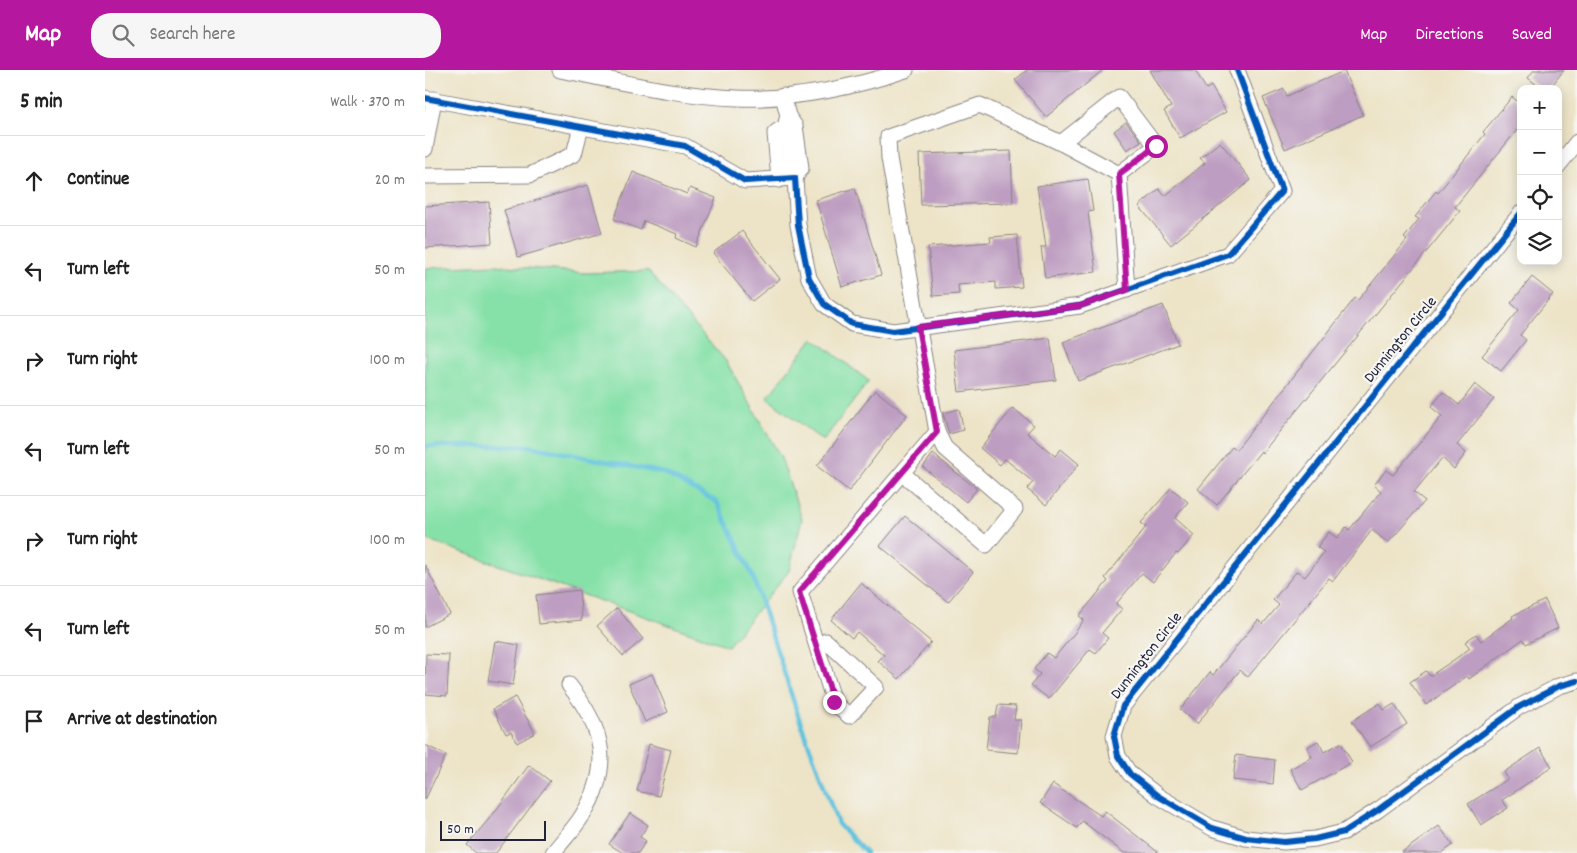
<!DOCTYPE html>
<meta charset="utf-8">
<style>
body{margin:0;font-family:Dekko,sans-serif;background:#f6f6f6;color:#222}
.controls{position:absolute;right:15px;top:15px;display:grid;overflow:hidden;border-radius:10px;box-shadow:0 2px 12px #0003}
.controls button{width:45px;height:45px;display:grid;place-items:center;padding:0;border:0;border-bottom:1px solid #e0e0e0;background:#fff;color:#222;font:25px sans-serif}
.scale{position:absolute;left:15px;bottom:12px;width:106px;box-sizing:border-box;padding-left:5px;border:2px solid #22223b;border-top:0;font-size:14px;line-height:18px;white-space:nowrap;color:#22223b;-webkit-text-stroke:4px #f6f6f2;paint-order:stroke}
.stop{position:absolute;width:15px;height:15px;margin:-11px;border:4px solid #b5179e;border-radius:50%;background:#fff}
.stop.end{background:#b5179e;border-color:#fff;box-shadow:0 1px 5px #0008}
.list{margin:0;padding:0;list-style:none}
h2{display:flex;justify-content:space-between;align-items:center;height:65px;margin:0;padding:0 20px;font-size:21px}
h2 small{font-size:16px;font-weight:400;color:#767676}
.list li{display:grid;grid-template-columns:32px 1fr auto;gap:15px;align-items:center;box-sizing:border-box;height:90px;padding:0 20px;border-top:1px solid #e0e0e0}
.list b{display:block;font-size:19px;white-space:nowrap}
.list em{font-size:16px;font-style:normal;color:#767676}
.icon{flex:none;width:28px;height:28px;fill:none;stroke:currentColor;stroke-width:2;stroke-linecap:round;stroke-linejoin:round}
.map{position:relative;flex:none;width:1152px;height:783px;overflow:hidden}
header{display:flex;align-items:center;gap:30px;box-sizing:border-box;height:70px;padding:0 25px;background:#b5179e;color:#fff}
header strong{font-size:24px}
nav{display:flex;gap:28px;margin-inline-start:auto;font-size:18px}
.search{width:350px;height:45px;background:#f6f6f6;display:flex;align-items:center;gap:12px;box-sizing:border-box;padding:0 18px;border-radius:20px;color:#767676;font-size:19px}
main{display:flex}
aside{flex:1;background:#fff}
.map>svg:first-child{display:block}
.green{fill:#86e1a8;stroke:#548272}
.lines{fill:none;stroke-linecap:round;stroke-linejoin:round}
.stream{stroke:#60c3de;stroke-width:4.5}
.building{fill:#bd9dc1}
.minor-casing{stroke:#888382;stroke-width:17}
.minor{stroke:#fff;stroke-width:15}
.cycleway-casing{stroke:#f6f6f2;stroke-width:9}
.cycleway{stroke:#0057b8;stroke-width:6}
.route{stroke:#b5179e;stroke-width:6}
.labels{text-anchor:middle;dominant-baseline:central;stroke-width:4.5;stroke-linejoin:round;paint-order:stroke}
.street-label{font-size:16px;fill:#22223b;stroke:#f6f6f2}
</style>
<header>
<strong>Map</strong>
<div class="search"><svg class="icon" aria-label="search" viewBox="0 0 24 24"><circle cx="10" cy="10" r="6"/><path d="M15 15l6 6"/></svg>Search here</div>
<nav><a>Map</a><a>Directions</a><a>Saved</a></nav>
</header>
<main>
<aside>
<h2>5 min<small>Walk · 370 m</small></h2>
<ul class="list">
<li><svg class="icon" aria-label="ahead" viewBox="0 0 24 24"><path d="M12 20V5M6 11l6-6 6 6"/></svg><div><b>Continue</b></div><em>20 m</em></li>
<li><svg class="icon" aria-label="left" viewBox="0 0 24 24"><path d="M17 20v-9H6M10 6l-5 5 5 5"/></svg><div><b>Turn left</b></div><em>50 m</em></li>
<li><svg class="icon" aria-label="right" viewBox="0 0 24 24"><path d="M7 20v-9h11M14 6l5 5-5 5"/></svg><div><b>Turn right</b></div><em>100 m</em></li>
<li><svg class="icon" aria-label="left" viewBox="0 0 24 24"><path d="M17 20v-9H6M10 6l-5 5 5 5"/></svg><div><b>Turn left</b></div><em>50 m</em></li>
<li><svg class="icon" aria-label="right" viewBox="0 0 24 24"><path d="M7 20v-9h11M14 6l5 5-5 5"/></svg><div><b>Turn right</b></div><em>100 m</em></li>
<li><svg class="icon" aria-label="left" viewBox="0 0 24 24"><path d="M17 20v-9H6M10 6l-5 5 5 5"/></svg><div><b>Turn left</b></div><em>50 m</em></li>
<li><svg class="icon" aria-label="arrive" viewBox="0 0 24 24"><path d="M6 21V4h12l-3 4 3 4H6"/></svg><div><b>Arrive at destination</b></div></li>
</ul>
</aside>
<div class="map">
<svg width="1152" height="783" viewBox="0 0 1152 783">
<rect width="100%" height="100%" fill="#f6f6f2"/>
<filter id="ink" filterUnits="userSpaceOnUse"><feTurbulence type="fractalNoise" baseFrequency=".02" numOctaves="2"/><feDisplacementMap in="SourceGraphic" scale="10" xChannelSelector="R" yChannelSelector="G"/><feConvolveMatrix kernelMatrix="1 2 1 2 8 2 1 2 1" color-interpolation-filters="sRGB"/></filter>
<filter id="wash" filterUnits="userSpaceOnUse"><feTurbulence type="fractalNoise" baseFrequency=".0096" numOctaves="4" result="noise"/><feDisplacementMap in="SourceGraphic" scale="20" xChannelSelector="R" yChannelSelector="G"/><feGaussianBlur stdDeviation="1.12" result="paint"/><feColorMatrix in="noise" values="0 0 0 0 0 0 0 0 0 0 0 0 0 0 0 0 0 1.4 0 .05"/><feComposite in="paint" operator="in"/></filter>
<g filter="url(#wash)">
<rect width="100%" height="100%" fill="#ede4c8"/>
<g class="green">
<polygon points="70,195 160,203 223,201 301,291 356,388 377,449 364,501 303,576 0,469 0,198"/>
<polygon points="388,268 444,311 398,371 342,328"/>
</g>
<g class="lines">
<polyline class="stream" points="0,376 104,376 239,403 292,432 328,507 374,648 413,754 441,783"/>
</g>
<g id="blocks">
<g class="building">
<polygon points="602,0 678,0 621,47 590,10"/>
<polygon points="725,0 770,0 781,19 786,16 801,42 755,68 739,41 746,37"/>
<polygon points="1109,0 1139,0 1124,19 1117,19 1103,8"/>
<polygon points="919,1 938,45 860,79 838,28 859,19 862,26"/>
<polygon points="1087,27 1096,34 1096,55 1030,137 1035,141 837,383 836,381 792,435 773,419 807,377 811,380 930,228 933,230 982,170 979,168 994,149 990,147 1011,121 1013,123 1060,64 1058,62"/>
<polygon points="701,52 716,71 702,80 689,61"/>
<polygon points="795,72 826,110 746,175 714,136 734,119 740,126 780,93 775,88"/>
<polygon points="586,81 588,133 496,135 494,84"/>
<polygon points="208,102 262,124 265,118 291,128 271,177 251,168 252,164 219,151 216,160 189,149"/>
<polygon points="663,109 668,141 663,142 671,202 620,208 616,177 621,177 612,116"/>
<polygon points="163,115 177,163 93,187 79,140"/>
<polygon points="430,118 456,205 417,217 391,130"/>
<polygon points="64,132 67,173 0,178 0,136"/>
<polygon points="317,161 355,209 327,231 288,183"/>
<polygon points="592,165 597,217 571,219 571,212 533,215 534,224 508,226 503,177 566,172 565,167"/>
<polygon points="1107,207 1128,224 1095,265 1101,270 1076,301 1057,286 1094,240 1086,233"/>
<polygon points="738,235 753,274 653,311 638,272"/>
<polygon points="625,268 631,310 534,322 529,280"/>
<polygon points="1050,314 1069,329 1032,375 1041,383 1029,399 1017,388 989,422 1000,431 963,473 947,460 908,511 904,508 823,607 815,600 772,654 755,640 785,602 788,605 833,550 838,554 854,535 848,530 872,501 880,507 899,482 892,477 904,462 912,468 921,457 924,460 956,421 949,415 961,400 968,405 1017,346 1006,337 1018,322 1034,335"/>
<polygon points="450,320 482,345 424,421 392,396"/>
<polygon points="588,338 609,355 602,363 630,386 636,379 654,394 621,435 602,419 608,412 580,389 575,395 555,378"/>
<polygon points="534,339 539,360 524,364 518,343"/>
<polygon points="508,384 552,419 541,432 498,397"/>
<polygon points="746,418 763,432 750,448 769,465 753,484 751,483 728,512 717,503 691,534 697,539 677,563 683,568 671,583 665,579 624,629 606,615 615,604 609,599 622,583 629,588 648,565 659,550 654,546 683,511 680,508 721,457 716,453"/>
<polygon points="480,446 548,502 523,532 455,476"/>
<polygon points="0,495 25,544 0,557"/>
<polygon points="436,513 506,572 474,609 453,591 459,585 432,562 427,568 406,550"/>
<polygon points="154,520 157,550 114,554 111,525"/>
<polygon points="1120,530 1133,558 1101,574 1098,569 1044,609 1042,606 1001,635 985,612 1001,601 1005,606 1030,589 1045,578 1040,572 1051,564 1056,571 1088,548 1087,546"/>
<polygon points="192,538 218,569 198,586 172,556"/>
<polygon points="70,571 94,575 88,615 63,611"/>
<polygon points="1,584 24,585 22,626 0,624"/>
<polygon points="227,604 243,642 220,652 204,614"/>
<polygon points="90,627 110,663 92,673 86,662 81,664 68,639"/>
<polygon points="955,633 959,640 969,634 982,654 945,677 927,651"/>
<polygon points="573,635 591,636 589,650 596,650 593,683 561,680 565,647 571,647"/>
<polygon points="893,671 899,682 916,673 927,692 877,720 865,699 887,687 882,677"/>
<polygon points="224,674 246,680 234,726 212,721"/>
<polygon points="0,675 21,685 0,730"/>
<polygon points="1115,678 1127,697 1077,730 1083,738 1056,755 1043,734 1083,709 1079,702"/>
<polygon points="811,685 850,690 848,714 808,710"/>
<polygon points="104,695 125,711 71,783 51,783 42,775 69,743"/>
<polygon points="628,714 676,746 680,741 734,783 699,783 657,751 652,758 615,733"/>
<polygon points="205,743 223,755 215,767 221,771 213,783 198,783 184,774"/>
<polygon points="1014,756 1028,775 1017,783 976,783"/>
</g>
</g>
</g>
<g filter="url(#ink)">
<use href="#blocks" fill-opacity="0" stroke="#888382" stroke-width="1"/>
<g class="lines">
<g class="minor-casing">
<g id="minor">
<path d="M135,0C193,11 253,26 312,28C369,30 427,18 481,0"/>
<path d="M358,26L363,46L370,56L376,98L370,108C361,94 357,61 363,46"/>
<polyline points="0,28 260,76 320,111 370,108 373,155 384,208 399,234 427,254 468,261 655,236 803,184 857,121 812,0"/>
<polyline points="354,60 350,63 354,110"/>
<polyline points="636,73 694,27 731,76 694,104"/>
<polyline points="0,79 9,29"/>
<polyline points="1133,96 1152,72"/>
<polyline points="694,104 702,220"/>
<polyline points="0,106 105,105 149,84 156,57"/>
<polyline points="1096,143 698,636 689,666 693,686 705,704 733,726 787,758 821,768 859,772 890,769 919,762 953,740 1094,637 1134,616 1152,611"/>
<polyline points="477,403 561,475 590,439 520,378 512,362 464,88 463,67 555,35 636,73 694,104"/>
<polyline points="393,580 401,571 451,617 424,646 409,632 375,522 512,362"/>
<path d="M128,783C137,771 149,759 157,746C188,697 179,659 144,615"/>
</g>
</g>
<use href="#minor" class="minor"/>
<g class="cycleway-casing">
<g id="cycleway">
<polyline points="0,28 260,76 320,111 370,108 373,155 384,208 399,234 427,254 468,261 655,236 803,184 857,121 812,0"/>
<polyline points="1096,143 698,636 689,666 693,686 705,704 733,726 787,758 821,768 859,772 890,769 919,762 953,740 1094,637 1134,616 1152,611"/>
</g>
</g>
<use href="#cycleway" class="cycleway"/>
</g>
</g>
<g class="lines" filter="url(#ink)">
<polyline class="route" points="409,632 374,522 512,362 493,257 655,236 702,220 694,104 731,76"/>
</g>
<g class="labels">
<g class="street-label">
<text transform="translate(976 270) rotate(-51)">Dunnington Circle</text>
<text transform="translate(722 586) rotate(-52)">Dunnington Circle</text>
</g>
</g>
</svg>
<div class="controls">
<button>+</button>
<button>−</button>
<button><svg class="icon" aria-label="locate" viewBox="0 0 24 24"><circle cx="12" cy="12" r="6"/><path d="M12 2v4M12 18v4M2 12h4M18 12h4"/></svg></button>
<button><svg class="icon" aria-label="layers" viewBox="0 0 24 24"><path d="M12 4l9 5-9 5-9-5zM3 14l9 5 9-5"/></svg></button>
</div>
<div class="scale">50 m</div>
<div class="stop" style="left:731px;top:76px"></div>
<div class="stop end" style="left:409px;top:632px"></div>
</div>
</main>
